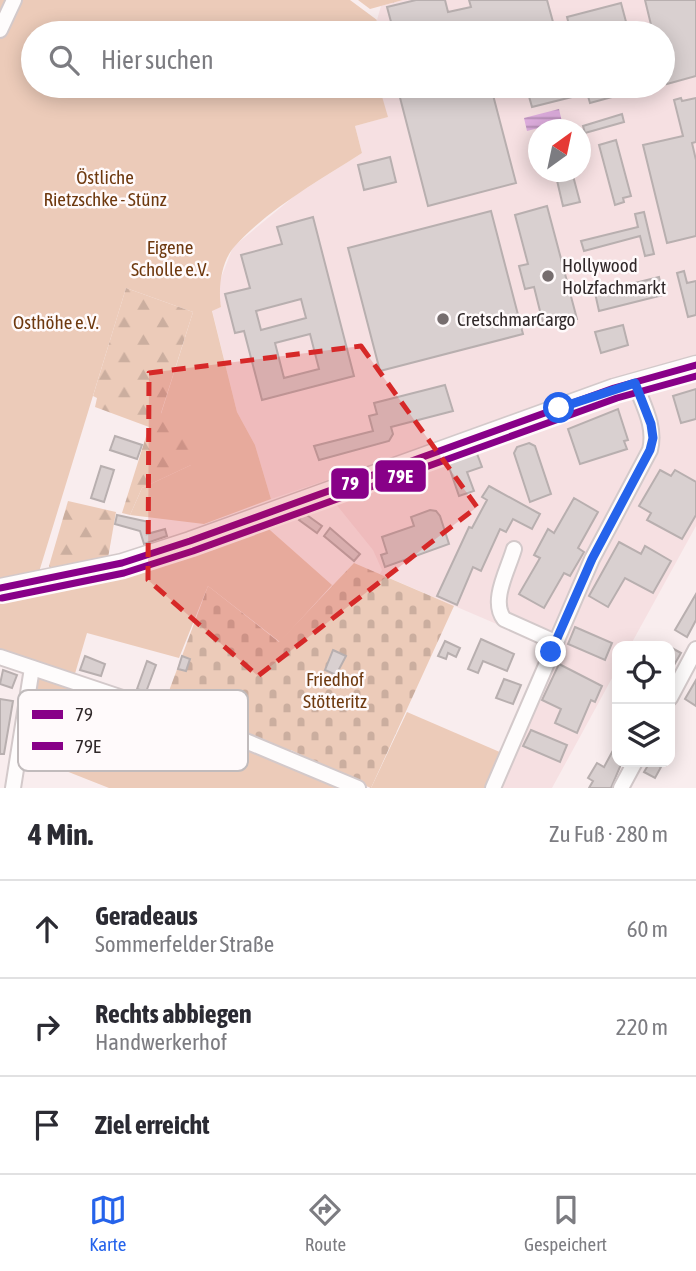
<!DOCTYPE html>
<html lang="de">
<meta charset="utf-8">
<style>
body{margin:0;font-family:"Asap Condensed",sans-serif;background:#f2f2f3;color:#2b2b33}
.controls{position:absolute;right:21px;bottom:21px;display:grid;overflow:hidden;border-radius:14px;box-shadow:0 4px 18px #0003}
.controls button{width:63px;height:63px;display:grid;place-items:center;padding:0;border:0;border-bottom:2px solid #e1e1e2;background:#fff;color:#2b2b33;font:35px sans-serif}
.compass{position:absolute;left:528px;top:119px;width:63px;height:63px;border-radius:50%;background:#fff;box-shadow:0 4px 18px #0003;rotate:33deg}
.stop{position:absolute;width:21px;height:21px;margin:-16px;border:5px solid #2563eb;border-radius:50%;background:#fff}
.stop.end{background:#2563eb;border-color:#fff;box-shadow:0 2px 7px #0008}
.list{margin:0;padding:0;list-style:none}
h2{display:flex;justify-content:space-between;align-items:center;height:91px;margin:0;padding:0 28px;font-size:30px}
h2 small{font-size:23px;font-weight:400;color:#7c7c81}
.list li{display:grid;grid-template-columns:46px 1fr auto;gap:21px;align-items:center;box-sizing:border-box;height:98px;padding:0 28px;border-top:2px solid #e1e1e2}
.list b{display:block;font-size:26px;white-space:nowrap}
.list p{margin:0;font-size:23px;white-space:nowrap;color:#7c7c81}
.list em{font-size:23px;font-style:normal;color:#7c7c81}
.icon{flex:none;width:38px;height:38px;fill:none;stroke:currentColor;stroke-width:2;stroke-linecap:round;stroke-linejoin:round}
.map{position:relative;flex:none;width:696px;height:788px;overflow:hidden}
.search{position:absolute;background:#fff;box-shadow:0 4px 18px #0003;left:21px;right:21px;top:21px;height:77px;display:flex;align-items:center;gap:18px;box-sizing:border-box;padding:0 24px;border-radius:38px;color:#7c7c81;font-size:26px}
.sheet{height:385px;background:#fff}
nav{display:flex;justify-content:space-around;align-items:center;box-sizing:border-box;height:98px;border-top:2px solid #e1e1e2;background:#fff;font-size:19px;color:#7c7c81}
nav a{display:grid;justify-items:center;gap:4px}
nav .on{color:#2563eb}
.map>svg:first-child{display:block}
.built{fill:#f6e0e2;fill-rule:evenodd}
.green{fill:#eccbb9}
.forest{fill:url(#forest-firs)}
.cemetery{fill:url(#cemetery-stones)}
.water{fill:url(#water-rules)}
.building{fill:#d9d0d0;stroke:#b8afaf;stroke-width:2;fill-rule:evenodd}
.lines{fill:none;stroke-linecap:round;stroke-linejoin:round}
.minor-casing{stroke:#d3c9ca;stroke-width:18}
.major-casing{stroke:#d3c9ca;stroke-width:21}
.minor{stroke:#fefcfc;stroke-width:14}
.major{stroke:#fefcfc;stroke-width:18}
.bus-1-casing{stroke:#fffafb;stroke-width:12}
.bus-2-casing{stroke:#fffafb;stroke-width:12}
.bus-1{stroke:#808;stroke-width:7}
.bus-2{stroke:#808;stroke-width:7}
.route{stroke:#2563eb;stroke-width:9}
.marked{fill:#d62828;fill-opacity:0.2;stroke:#d62828;stroke-width:5;stroke-dasharray:14 9;stroke-linejoin:round}
.poi-dot{fill:#766d6e;stroke:#fffafb;stroke-width:2.5}
.labels{text-anchor:middle;dominant-baseline:central;stroke-width:5;stroke-linejoin:round;paint-order:stroke}
.park-label{font-size:19px;fill:#6e390f;stroke:#fffafb}
.poi-label{font-size:19px;fill:#302829;stroke:#fffafb;text-anchor:start}
.key{fill:#fffafb;stroke:#c1bbbc;stroke-width:2}
.key-label{font-size:19px;fill:#302829}
.line-badge{stroke:#fffafb;stroke-width:2.5}
.badge-label{font-size:19px;text-anchor:middle;font-weight:bold;fill:#fff}
</style>
<div class="map">
<svg width="696" height="788" viewBox="0 0 696 788">
<defs>
<pattern id="forest-firs" width="22" height="20" patternUnits="userSpaceOnUse" patternTransform="scale(1.75)"><rect width="22" height="20" fill="#eccbb9"/><path d="M5 1l3.5 6h-7zM16 11l3.5 6h-7z" fill="#cbae9f"/></pattern>
<pattern id="cemetery-stones" width="16" height="16" patternUnits="userSpaceOnUse" patternTransform="scale(1.75)"><rect width="16" height="16" fill="#eccbb9"/><path d="M2 7V4a2 2 0 0 1 4 0v3zM10 15v-3a2 2 0 0 1 4 0v3z" fill="#cbae9f"/></pattern>
<pattern id="water-rules" width="6" height="5" patternUnits="userSpaceOnUse" patternTransform="scale(1.75)"><rect width="6" height="5" fill="#deadde"/><path d="M0 2.5h6" fill="none" stroke="#b48db4"/></pattern>
</defs>
<rect width="100%" height="100%" fill="#f9edee"/>
<g class="built">
<path d="M403,0H696V356L271,499L255,445L237,412L212,310L221,307L217,288L233,247L297,194L362,153L355,126L387,117L379,86H663V33H368L377,20L381,6ZM538,130H580V172H538Z"/>
<polygon points="696,376 696,526 630,646 617,646 617,669 552,788 499,788 557,650 380,574 382,570 373,550 331,498 602,402"/>
</g>
<g class="green">
<path d="M0,0H350L377,20L368,33H33V86H379L388,117L355,126L362,153C320,180 268,209 235,246C221,261 218,288 221,307L212,311L237,412L255,445L271,499L204,524L130,515L142,488L191,465L161,414L193,312L126,288L39,572L0,579Z"/>
<polygon points="262,523 332,585 280,642 208,586 179,658 87,633 74,677 0,651 0,596"/>
<polygon points="35,674 172,719 350,788 109,788 23,754"/>
<polygon points="407,712 502,753 488,788 371,788"/>
</g>
<g class="forest">
<polygon points="358,0 403,0 370,9"/>
<polygon points="126,288 193,312 161,413 196,444 191,465 142,488 130,515 122,513 149,427 95,407 97,398 93,396"/>
<polygon points="68,501 116,512 108,558 51,569 49,566"/>
</g>
<polygon class="cemetery" points="354,563 454,606 371,788 302,759 301,755 291,750 288,753 163,707 208,586 279,642"/>
<polygon class="water" points="559,109 562,122 527,131 524,118"/>
<g class="building">
<polygon points="416,0 445,0 448,12 471,7 469,0 547,0 556,33 513,33 511,25 480,33 394,33 387,7"/>
<polygon points="645,0 696,0 696,76 667,84 663,69 663,33 653,33"/>
<polygon points="621,3 629,33 571,33 567,17"/>
<polygon points="397,86 518,86 519,88 493,95 516,183 428,206"/>
<polygon points="526,86 569,86 572,97 532,107"/>
<polygon points="585,86 645,86 645,88 590,103"/>
<polygon points="681,98 682,101 696,98 696,142 692,143 696,160 696,236 667,243 643,145 683,136 674,100"/>
<polygon points="622,114 624,122 585,133 583,126"/>
<polygon points="616,140 631,196 623,198 624,202 615,205 599,145"/>
<polygon points="390,157 396,182 364,190 358,165"/>
<polygon points="555,172 572,172 580,202 563,206"/>
<polygon points="547,206 577,319 544,327 534,287 525,289 519,266 528,264 515,215"/>
<polygon points="491,211 523,334 380,371 348,248"/>
<polygon points="644,212 654,254 645,256 640,236 584,251 581,241 638,227 635,214"/>
<path d="M313,217L354,376L262,400L244,331L235,333L225,294L250,288L241,255L282,244L277,227ZM301,299L306,318L261,330L256,311ZM310,334L319,369L284,378L275,343Z"/>
<polygon points="684,271 687,283 696,281 696,315 688,317 677,273"/>
<polygon points="659,277 663,295 599,311 595,293"/>
<polygon points="623,325 628,345 601,353 595,332"/>
<polygon points="445,385 453,411 391,427 393,434 389,441 319,460 314,446 373,431 369,416 377,414 374,403"/>
<polygon points="696,389 696,419 681,423 673,396"/>
<polygon points="618,409 628,440 624,441 627,449 580,464 568,429"/>
<polygon points="115,436 142,445 137,459 110,450"/>
<polygon points="529,443 535,446 551,494 530,502 514,453 517,447"/>
<polygon points="476,451 482,467 467,472 474,491 459,496 447,461"/>
<polygon points="101,466 114,470 104,502 91,498"/>
<polygon points="660,470 671,476 675,470 696,482 696,515 682,539 647,520 651,513 639,506"/>
<polygon points="489,486 540,514 532,529 513,519 506,532 500,529 481,571 473,567 457,605 437,596 469,527 472,528 487,500 482,497"/>
<polygon points="574,498 598,512 578,548 584,552 570,576 564,573 544,608 519,594 540,558 534,555 548,529 554,533"/>
<polygon points="430,510 436,511 440,516 449,544 385,567 381,555 387,553 382,537 414,526 411,517"/>
<polygon points="304,513 322,526 317,533 299,520"/>
<polygon points="117,515 149,522 147,534 165,529 167,536 144,544 140,531 115,524"/>
<polygon points="330,528 360,554 354,561 324,536"/>
<polygon points="619,542 641,554 645,546 671,561 653,593 625,578 608,607 589,596"/>
<polygon points="696,594 696,620 687,637 675,630"/>
<polygon points="575,627 612,643 605,660 568,644"/>
<polygon points="481,639 514,654 507,671 483,661 478,673 468,669"/>
<polygon points="445,641 460,648 456,657 448,653 446,659 438,656"/>
<polygon points="670,647 681,653 670,672"/>
<polygon points="333,650 346,656 336,675 325,670"/>
<polygon points="85,656 105,664 101,676 80,670"/>
<polygon points="182,656 190,659 186,671 178,669"/>
<polygon points="147,661 156,665 146,692 137,689"/>
<polygon points="559,664 602,686 595,702 591,700 577,733 555,723 561,709 542,700"/>
<polygon points="3,670 17,675 12,688 0,684"/>
<polygon points="504,679 521,685 513,704 496,698"/>
<polygon points="696,680 696,706 685,699"/>
<polygon points="0,699 13,701 4,754 0,754"/>
<polygon points="531,730 567,745 560,762 523,746"/>
<polygon points="617,743 617,762 622,762 611,788 589,788 593,781 588,778 597,763 604,767"/>
<polygon points="650,762 661,767 655,778 644,772"/>
</g>
<g class="lines">
<g class="minor-casing">
<g id="minor">
<polyline points="0,30 14,0"/>
<path d="M514,549C508,570 490,601 504,619L555,642"/>
<polyline points="0,657 224,732 358,788"/>
<polyline points="670,698 696,649"/>
<polyline points="13,788 32,668"/>
<path d="M493,788L592,559L650,450C656,426 643,405 635,383"/>
<polyline points="621,788 635,762"/>
</g>
</g>
<g class="major-casing">
<polyline id="major" points="0,588 122,563 190,541 614,388 696,365"/>
</g>
<use href="#minor" class="minor"/>
<use href="#major" class="major"/>
<g class="bus-1-casing">
<polyline id="bus-1" points="0,588 122,563 190,541 614,388 696,365"/>
</g>
<g class="bus-2-casing">
<polyline id="bus-2" points="2,598 124,573 193,551 617,398 696,376"/>
</g>
<use href="#bus-1" class="bus-1"/>
<use href="#bus-2" class="bus-2"/>
</g>
<g class="lines">
<polyline class="route" points="551,652 592,559 650,450 653,438 651,424 635,383 559,408"/>
</g>
<path class="marked" d="M361,346L477,507L258,676L148,580L149,373Z"/>
<g class="poi-dot">
<circle cx="548" cy="276" r="7"/>
<circle cx="443" cy="319" r="7"/>
</g>
<g class="labels">
<g class="park-label">
<text x="105" y="177">Östliche<tspan x="105" dy="22">Rietzschke - Stünz</tspan></text>
<text x="170" y="247">Eigene<tspan x="170" dy="22">Scholle e.V.</tspan></text>
<text x="56" y="322">Osthöhe e.V.</text>
<text x="335" y="679">Friedhof<tspan x="335" dy="22">Stötteritz</tspan></text>
</g>
<g class="poi-label">
<text x="562" y="265">Hollywood<tspan x="562" dy="22">Holzfachmarkt</tspan></text>
<text x="457" y="319">CretschmarCargo</text>
</g>
</g>
<rect x="18" y="690" width="230" height="81" rx="10" class="key"/>
<rect x="32" y="710" width="31" height="9" fill="#808"/>
<rect x="32" y="742" width="31" height="8" fill="#808"/>
<g class="key-label">
<text x="75" y="721">79</text>
<text x="75" y="753">79E</text>
</g>
<g class="line-badge">
<rect x="374" y="459" width="53" height="34" rx="7" fill="#808"/>
<rect x="330" y="467" width="40" height="33" rx="7" fill="#808"/>
</g>
<g class="badge-label">
<text x="400" y="483">79E</text>
<text x="350" y="490">79</text>
</g>
</svg>
<div class="controls">
<button><svg class="icon" aria-label="locate" viewBox="0 0 24 24"><circle cx="12" cy="12" r="6"/><path d="M12 2v4M12 18v4M2 12h4M18 12h4"/></svg></button>
<button><svg class="icon" aria-label="layers" viewBox="0 0 24 24"><path d="M12 4l9 5-9 5-9-5zM3 14l9 5 9-5"/></svg></button>
</div>
<svg class="compass" viewBox="-18 -18 36 36"><path d="M0-13l5 13h-10z" fill="#e53935"/><path d="M0 13l5-13h-10z" fill="#7c7c81"/></svg>
<div class="stop" style="left:559px;top:408px"></div>
<div class="stop end" style="left:551px;top:652px"></div>
<div class="search"><svg class="icon" aria-label="search" viewBox="0 0 24 24"><circle cx="10" cy="10" r="6"/><path d="M15 15l6 6"/></svg>Hier suchen</div>
</div>
<section class="sheet">
<h2>4 Min.<small>Zu Fuß · 280 m</small></h2>
<ul class="list">
<li><svg class="icon" aria-label="ahead" viewBox="0 0 24 24"><path d="M12 20V5M6 11l6-6 6 6"/></svg><div><b>Geradeaus</b><p>Sommerfelder Straße</p></div><em>60 m</em></li>
<li><svg class="icon" aria-label="right" viewBox="0 0 24 24"><path d="M7 20v-9h11M14 6l5 5-5 5"/></svg><div><b>Rechts abbiegen</b><p>Handwerkerhof</p></div><em>220 m</em></li>
<li><svg class="icon" aria-label="arrive" viewBox="0 0 24 24"><path d="M6 21V4h12l-3 4 3 4H6"/></svg><div><b>Ziel erreicht</b></div></li>
</ul>
</section>
<nav>
<a class="on"><svg class="icon" aria-label="map" viewBox="0 0 24 24"><path d="M3 6l6-2 6 2 6-2v14l-6 2-6-2-6 2zM9 4v14M15 6v14"/></svg>Karte</a>
<a><svg class="icon" aria-label="directions" viewBox="0 0 24 24"><path d="M12 3l9 9-9 9-9-9zM9 14v-3h6M13 9l2 2-2 2"/></svg>Route</a>
<a><svg class="icon" aria-label="saved" viewBox="0 0 24 24"><path d="M7 4h10v16l-5-4-5 4z"/></svg>Gespeichert</a>
</nav>
